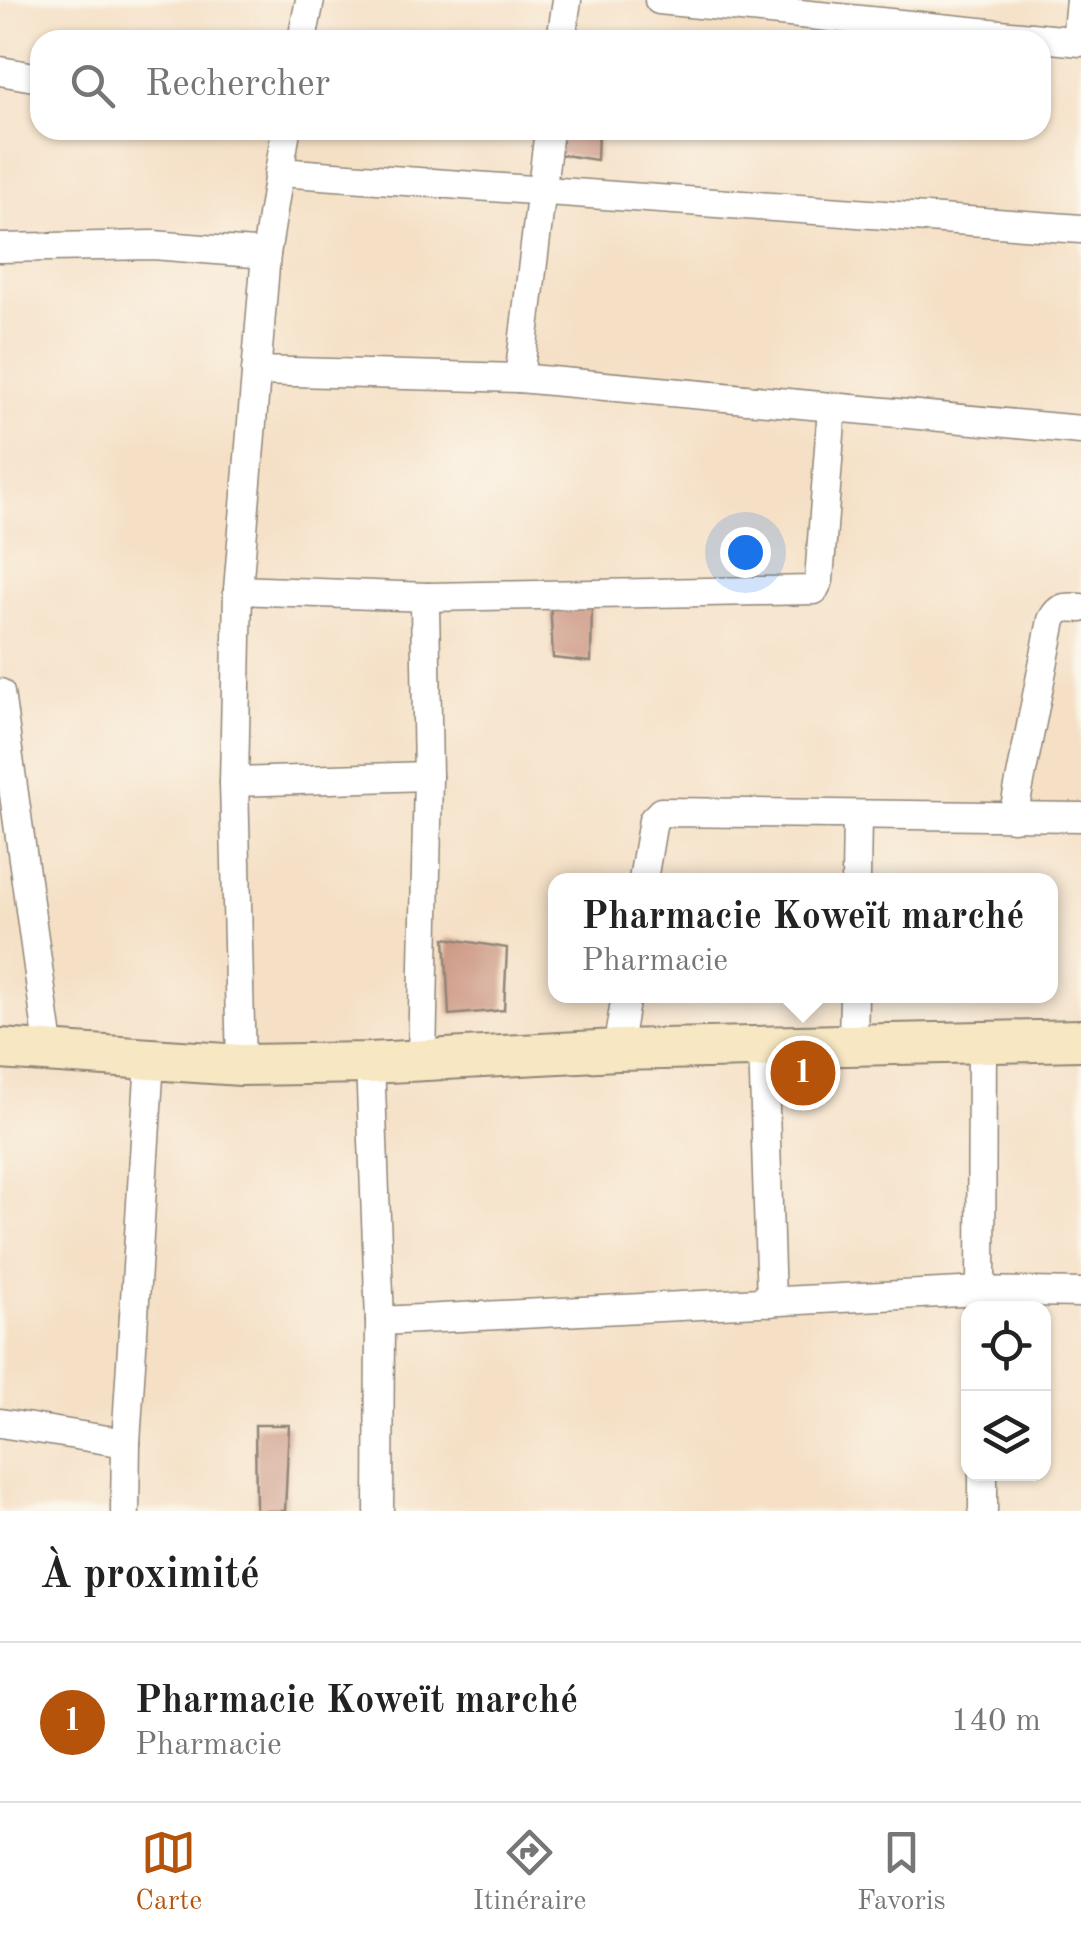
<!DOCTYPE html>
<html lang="fr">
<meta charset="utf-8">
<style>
body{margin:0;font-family:"Old Standard TT",serif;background:#f2f2f2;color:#222}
.controls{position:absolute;right:30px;bottom:30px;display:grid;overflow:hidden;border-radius:20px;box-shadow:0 2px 8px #0004}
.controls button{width:90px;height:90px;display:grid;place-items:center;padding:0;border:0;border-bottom:2px solid #e0e0e0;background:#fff;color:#222;font:50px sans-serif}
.you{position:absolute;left:745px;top:552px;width:35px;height:35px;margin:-25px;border:8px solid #fff;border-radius:50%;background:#1a73e8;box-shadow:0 0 0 15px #1a73e833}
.badge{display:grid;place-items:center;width:65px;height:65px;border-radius:50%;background:#b45309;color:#fff;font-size:32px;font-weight:700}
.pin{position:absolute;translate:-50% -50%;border:5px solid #fff;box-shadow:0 2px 10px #0006}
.popup{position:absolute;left:548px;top:873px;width:510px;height:130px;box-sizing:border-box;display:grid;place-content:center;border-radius:20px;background:#fff;filter:drop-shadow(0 2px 8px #0005);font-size:32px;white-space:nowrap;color:#767676}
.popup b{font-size:38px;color:#222}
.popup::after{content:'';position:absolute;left:50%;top:100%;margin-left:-20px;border:20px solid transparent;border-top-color:#fff}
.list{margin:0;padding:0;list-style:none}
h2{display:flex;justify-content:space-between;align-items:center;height:130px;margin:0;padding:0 40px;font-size:42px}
h2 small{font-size:32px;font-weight:400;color:#767676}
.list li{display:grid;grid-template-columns:65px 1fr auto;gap:30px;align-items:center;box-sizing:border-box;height:160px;padding:0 40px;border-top:2px solid #e0e0e0}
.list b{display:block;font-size:38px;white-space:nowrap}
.list p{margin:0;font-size:32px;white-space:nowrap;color:#767676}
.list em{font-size:32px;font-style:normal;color:#767676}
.icon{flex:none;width:55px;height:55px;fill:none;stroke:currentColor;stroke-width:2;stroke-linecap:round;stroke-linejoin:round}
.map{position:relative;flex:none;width:1081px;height:1511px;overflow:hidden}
.search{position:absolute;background:#fff;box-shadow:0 2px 8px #0004;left:30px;right:30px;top:30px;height:110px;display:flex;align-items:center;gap:25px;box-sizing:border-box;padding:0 35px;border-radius:30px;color:#767676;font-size:38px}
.sheet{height:290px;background:#fff}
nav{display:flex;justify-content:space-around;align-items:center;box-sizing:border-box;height:140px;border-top:2px solid #e0e0e0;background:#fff;font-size:28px;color:#767676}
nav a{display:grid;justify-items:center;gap:5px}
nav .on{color:#b45309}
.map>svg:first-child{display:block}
.building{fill:#cd9985}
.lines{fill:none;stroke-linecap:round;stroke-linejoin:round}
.street-casing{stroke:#908678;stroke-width:31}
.secondary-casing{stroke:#908678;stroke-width:44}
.street{stroke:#fff;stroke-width:28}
.secondary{stroke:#f7e8c3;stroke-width:40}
</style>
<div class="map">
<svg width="1081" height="1511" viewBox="0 0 1081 1511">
<rect width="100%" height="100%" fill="#fbf7ec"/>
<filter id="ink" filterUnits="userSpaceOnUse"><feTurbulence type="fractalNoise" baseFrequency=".01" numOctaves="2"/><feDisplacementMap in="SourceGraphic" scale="20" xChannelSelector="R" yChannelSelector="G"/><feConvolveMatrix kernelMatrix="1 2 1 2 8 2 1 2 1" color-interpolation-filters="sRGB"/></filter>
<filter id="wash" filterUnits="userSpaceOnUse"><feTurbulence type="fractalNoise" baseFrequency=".0048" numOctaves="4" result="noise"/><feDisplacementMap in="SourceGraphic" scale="40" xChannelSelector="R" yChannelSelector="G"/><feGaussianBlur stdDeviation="2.25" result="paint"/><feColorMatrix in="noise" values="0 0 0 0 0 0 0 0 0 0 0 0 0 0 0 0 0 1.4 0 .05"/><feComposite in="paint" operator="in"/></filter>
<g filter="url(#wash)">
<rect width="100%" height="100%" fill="#f5e0c6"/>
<g id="blocks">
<g class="building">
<polygon points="560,130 598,130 597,160 557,154"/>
<polygon points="592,599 591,662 553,658 550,600"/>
<polygon points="445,938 507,948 504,1010 449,1015"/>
<polygon points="255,1425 289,1425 285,1511 256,1511"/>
</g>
</g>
</g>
<g filter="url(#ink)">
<use href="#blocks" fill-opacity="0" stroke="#908678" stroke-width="2.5"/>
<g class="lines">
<g class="street-casing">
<g id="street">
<polyline points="659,0 1081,42"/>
<polyline points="302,40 310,0"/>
<polyline points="561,40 567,0"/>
<polyline points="1076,41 1080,0"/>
<polyline points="0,71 40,78"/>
<polyline points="279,172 1081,229"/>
<polyline points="0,248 153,245 266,254"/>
<polyline points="256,371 519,378 1081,430"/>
<polyline points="519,378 549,130"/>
<polyline points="238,590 428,597 814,590 819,580 832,408"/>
<polyline points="0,693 50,1054"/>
<polyline points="234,782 428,776"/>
<path d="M1013,817L1052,620C1059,606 1066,607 1081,608"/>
<polyline points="643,880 653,820 661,812 1081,817"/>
<polyline points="856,880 857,815"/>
<polyline points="982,1041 981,1291 1081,1293"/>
<polyline points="853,1044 854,996"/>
<polyline points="763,1045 771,1302"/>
<polyline points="617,1050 626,996"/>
<polyline points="422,1060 428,776 425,605 428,597"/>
<polyline points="370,1063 380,1321 379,1511"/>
<polyline points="241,1065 234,782 238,590 266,254 286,130"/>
<polyline points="380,1321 981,1291 982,1308"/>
<polyline points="0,1423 126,1443 125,1511"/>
<polyline points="126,1443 150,1060"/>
<polyline points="983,1474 983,1511"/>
</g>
</g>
<g class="secondary-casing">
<polyline id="secondary" points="0,1049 241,1065 370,1063 617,1050 1081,1040"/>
</g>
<use href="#street" class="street"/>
<use href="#secondary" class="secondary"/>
</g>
</g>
</svg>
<div class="controls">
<button><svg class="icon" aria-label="locate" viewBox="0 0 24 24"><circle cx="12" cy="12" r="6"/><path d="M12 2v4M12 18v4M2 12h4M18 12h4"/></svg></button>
<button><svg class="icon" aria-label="layers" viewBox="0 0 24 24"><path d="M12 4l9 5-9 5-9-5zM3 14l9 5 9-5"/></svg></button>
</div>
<div class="you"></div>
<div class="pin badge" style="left:803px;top:1073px">1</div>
<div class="popup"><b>Pharmacie Koweït marché</b>Pharmacie</div>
<div class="search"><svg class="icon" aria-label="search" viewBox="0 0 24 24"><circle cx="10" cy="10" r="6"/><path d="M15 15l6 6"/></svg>Rechercher</div>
</div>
<section class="sheet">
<h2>À proximité<small></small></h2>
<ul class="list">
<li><span class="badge">1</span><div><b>Pharmacie Koweït marché</b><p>Pharmacie</p></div><em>140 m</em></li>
</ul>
</section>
<nav>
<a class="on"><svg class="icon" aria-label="map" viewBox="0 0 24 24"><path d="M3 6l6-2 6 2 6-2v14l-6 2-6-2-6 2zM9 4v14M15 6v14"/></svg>Carte</a>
<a><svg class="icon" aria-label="directions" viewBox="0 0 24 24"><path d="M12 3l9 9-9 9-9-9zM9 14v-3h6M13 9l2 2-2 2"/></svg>Itinéraire</a>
<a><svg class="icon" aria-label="saved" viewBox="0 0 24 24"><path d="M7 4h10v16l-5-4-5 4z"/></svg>Favoris</a>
</nav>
